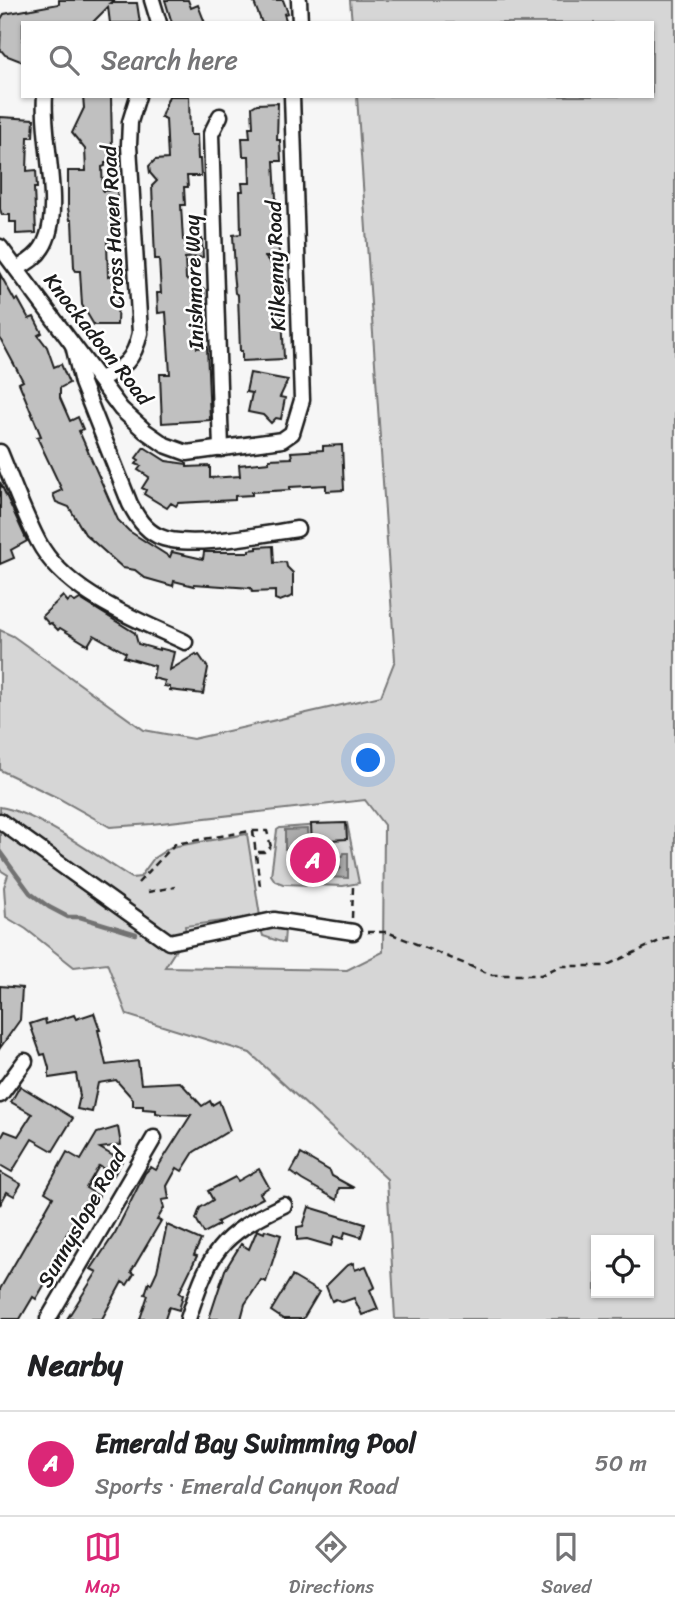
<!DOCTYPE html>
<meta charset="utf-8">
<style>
body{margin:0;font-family:Sriracha,sans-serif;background:#f6f6f6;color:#202124}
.controls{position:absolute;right:21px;bottom:21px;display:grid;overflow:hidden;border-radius:0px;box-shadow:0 2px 5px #0004}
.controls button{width:63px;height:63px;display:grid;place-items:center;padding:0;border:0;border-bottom:2px solid #e0e0e0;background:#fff;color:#202124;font:35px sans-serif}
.you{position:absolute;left:369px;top:761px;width:24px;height:24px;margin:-18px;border:5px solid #fff;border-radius:50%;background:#1a73e8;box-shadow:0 0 0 10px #1a73e833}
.badge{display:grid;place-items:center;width:46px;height:46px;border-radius:50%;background:#db2777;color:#fff;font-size:23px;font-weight:700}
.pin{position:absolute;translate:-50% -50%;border:4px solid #fff;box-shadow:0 2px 7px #0006}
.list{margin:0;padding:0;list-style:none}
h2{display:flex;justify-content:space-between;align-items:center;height:91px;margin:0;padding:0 28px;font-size:30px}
h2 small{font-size:23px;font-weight:400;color:#757577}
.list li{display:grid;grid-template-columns:46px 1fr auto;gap:21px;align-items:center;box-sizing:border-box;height:105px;padding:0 28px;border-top:2px solid #e0e0e0}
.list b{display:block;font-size:26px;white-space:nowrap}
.list p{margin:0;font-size:23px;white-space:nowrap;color:#757577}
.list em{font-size:23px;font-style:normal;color:#757577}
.icon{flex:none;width:38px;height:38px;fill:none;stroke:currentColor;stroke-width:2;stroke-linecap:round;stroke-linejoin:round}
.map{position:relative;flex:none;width:675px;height:1319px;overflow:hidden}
.search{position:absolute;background:#fff;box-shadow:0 2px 5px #0004;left:21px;right:21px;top:21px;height:77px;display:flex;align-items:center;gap:18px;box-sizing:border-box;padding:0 24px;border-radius:0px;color:#757577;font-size:26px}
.sheet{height:196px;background:#fff}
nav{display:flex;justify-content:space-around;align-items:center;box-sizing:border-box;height:98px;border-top:2px solid #e0e0e0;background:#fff;font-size:19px;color:#757577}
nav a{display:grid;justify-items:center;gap:4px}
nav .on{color:#db2777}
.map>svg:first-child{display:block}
.green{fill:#d6d6d6;stroke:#797979;stroke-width:2;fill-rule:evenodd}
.water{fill:#acacac;stroke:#727272;stroke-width:2}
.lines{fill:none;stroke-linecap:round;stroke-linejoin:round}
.shore{stroke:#565656;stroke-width:2}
.stream{stroke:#727272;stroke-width:4.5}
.building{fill:#c0c0c0;stroke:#1c1c1c;stroke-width:2}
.street-casing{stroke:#1c1c1c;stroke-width:19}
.path{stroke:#1c1c1c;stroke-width:2.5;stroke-dasharray:7 5;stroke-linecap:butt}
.street{stroke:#fff;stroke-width:14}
.labels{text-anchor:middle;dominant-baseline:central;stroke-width:5;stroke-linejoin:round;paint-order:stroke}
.street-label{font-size:21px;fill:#1c1c1c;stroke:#fff}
</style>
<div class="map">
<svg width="675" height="1319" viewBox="0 0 675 1319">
<rect width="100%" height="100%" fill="#f6f6f6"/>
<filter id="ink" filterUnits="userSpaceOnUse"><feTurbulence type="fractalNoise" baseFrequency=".0143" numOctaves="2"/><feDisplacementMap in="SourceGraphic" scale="14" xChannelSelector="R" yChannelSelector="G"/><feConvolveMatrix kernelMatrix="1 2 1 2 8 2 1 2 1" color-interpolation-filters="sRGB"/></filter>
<g filter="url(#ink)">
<g class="green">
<path d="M350,0H675V1319H395L387,1179L250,1053L127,1015L107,963L74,967L26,929L6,917L4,887L8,875L0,870V807C38,813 98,857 132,878L140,877L154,858L171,847L247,834L260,916L185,926L186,934L165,967L347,970L383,952L384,825L365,800L152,824L110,827L58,798L0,770V630L13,636L144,730L193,739L381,696L395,660L357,96H652V23H352ZM596,1240H649V1293H596Z"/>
<polygon points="347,823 359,883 343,886 283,884 275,881 271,875 277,830 280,828"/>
<polygon points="273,928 285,930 284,943 263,936 261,929"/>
</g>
<g class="water">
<polygon points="307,829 308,848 285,849 285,830"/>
<polygon points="344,853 348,853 348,878 299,876 299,854 343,856"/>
</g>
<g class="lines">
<polygon class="shore" points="309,862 338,863 341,868 338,871 308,869 305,865"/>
<polyline class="stream" points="0,852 30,893 49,907 68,917 80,917 136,934"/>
</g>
<g class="building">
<polygon points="59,0 115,0 111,3 137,3 140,23 110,23 108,7 92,23 23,23 23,62 5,55 0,49 1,19 4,14 59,4"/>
<polygon points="165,0 188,0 191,8 198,5 205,23 172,23"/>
<polygon points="253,0 283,0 288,13 284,14 287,23 262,23"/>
<polygon points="83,96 111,96 112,147 115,146 115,163 105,163 105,166 102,167 103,191 117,190 120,241 107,242 108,276 115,275 118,290 117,325 94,325 82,305 80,271 76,271 74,268 72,220 70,220 68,208 68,171 86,171 85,149 72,133 84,108"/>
<polygon points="169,96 189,96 190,135 197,135 198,159 200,159 201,176 187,176 188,187 184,187 185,205 181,205 183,240 202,239 203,257 185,258 186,279 195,289 204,289 205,311 195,311 197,348 207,347 210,420 162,423 160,374 170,374 166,312 158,313 157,293 161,293 159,259 155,259 152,186 157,181 150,173 149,166 155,160 168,159 166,119 161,117"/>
<polygon points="278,103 277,140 280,140 281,161 274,161 277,217 281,221 278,225 279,257 265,257 287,281 281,288 284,359 242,361 242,351 240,351 238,295 235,293 233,272 235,270 233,235 241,234 240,191 243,191 242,183 250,183 249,156 243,156 242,138 250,138 249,127 253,127 252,107 257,104"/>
<polygon points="0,117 34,119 33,137 28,137 27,171 36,170 37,188 34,188 36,233 16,234 16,222 10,222 10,215 2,215 0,209"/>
<polygon points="0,274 15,301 18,299 29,319 34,317 42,333 38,335 47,347 54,367 61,364 69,383 60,388 60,398 70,421 78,417 83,429 79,431 118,520 129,531 170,557 172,552 203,559 204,552 249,552 249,550 257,549 257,547 273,546 274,563 286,562 287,567 293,573 293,596 280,601 275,599 275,591 252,592 251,588 194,584 194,586 174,581 173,586 145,578 135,570 123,568 85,534 69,507 56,502 53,494 62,490 37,437 41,436 19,383 23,381 0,338"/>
<polygon points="250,373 288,380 280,397 285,398 281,419 276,418 271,423 263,415 248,412 252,393 246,392"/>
<polygon points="342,445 344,490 326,491 326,485 290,487 290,490 252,492 252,495 235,496 235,500 178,503 176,506 171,503 167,508 144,494 146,490 142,488 149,477 138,470 141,466 136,464 139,460 136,458 144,447 166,461 187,464 187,467 210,466 210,478 240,476 239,465 269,462 269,459 292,458 291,452 323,450 323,446"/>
<polygon points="0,482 27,541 11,550 14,558 0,564"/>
<polygon points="63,596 68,602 70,599 75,602 80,599 135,633 138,644 159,650 159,648 174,652 170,670 196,654 197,656 199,655 208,668 203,694 170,690 170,687 164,686 165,681 153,678 155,666 124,657 126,653 94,635 88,645 60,628 58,630 51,623 49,624 42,616"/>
<polygon points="346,823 347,839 330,840 331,846 312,847 311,824"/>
<polygon points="0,986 22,988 20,1020 0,1048"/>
<polygon points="94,1013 100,1030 98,1030 106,1065 138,1061 141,1084 180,1082 202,1106 210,1101 212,1105 219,1101 230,1130 194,1152 182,1171 177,1168 167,1186 169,1199 162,1200 164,1208 157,1220 161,1221 131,1272 134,1274 127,1285 122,1282 102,1319 67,1319 97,1272 91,1269 115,1233 145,1173 151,1167 156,1170 191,1115 161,1114 156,1113 156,1110 143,1109 143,1106 133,1106 133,1099 116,1080 98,1083 92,1112 77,1109 80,1096 76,1074 49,1078 49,1068 45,1054 41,1055 30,1024 45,1019 46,1024 74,1015 76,1019"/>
<polygon points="20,1086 73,1118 53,1151 32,1139 12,1172 0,1165 0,1140 5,1131 18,1136 32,1114 11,1102"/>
<polygon points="118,1127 121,1145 100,1148 122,1161 114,1175 99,1166 86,1188 99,1196 87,1217 79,1212 64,1239 74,1245 55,1278 50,1275 36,1299 33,1297 20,1319 0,1319 0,1289 53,1197 45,1192 67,1152 81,1160 97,1133"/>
<polygon points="301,1154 330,1171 332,1176 354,1188 339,1188 337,1200 302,1180 291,1172"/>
<polygon points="259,1169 269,1187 260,1193 263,1198 217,1222 219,1225 204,1233 196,1219 200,1208 213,1200 208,1191 235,1177 238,1181"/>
<polygon points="0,1172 21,1184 14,1196 7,1192 0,1205"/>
<polygon points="309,1207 365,1224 361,1237 345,1232 343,1239 334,1236 331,1246 307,1239 297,1240 297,1227 303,1226"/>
<polygon points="167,1225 201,1240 194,1255 197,1256 179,1293 183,1295 179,1310 169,1307 165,1319 140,1319 148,1295 145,1294 149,1282 151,1284 157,1271"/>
<polygon points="257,1230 264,1233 265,1230 281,1235 266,1282 261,1280 245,1304 241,1319 209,1319 225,1270 241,1244 249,1249"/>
<polygon points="353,1263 355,1270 366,1266 375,1287 370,1290 378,1309 362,1315 354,1298 343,1302 336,1299 332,1301 326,1286 346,1266"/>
<polygon points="292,1276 319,1292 303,1319 283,1319 271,1311"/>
</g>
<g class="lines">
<g class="street-casing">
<g id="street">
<polyline points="152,0 159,23"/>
<polyline points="299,0 300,23"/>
<polyline points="220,116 211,134 221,449"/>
<polyline points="0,247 121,409 145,431 165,445 187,453 282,440 292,433 302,400 292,96"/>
<path d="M17,269C26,263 36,258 42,248C65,213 41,139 45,96"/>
<path d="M73,345L82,383L130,504C137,517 144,529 158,536C187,550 264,534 297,529"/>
<path d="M100,379C124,368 134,360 140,333L129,145L130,122L138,96"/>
<path d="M0,452C12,481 23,512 38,541C65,593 134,618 185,642"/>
<polyline points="0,821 169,942 274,920 353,932"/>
<polyline points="0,1095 25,1061"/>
<polyline points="48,1319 154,1138"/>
<path d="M188,1319C210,1252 218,1236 284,1205"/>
</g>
</g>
<g class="path">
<polyline points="253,831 260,886"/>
<polyline points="258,852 264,852 271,847"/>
<polyline points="138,883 175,844 250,831 267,831 271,847 274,848"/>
<polyline points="148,892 175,887"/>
<polyline points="352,918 353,887"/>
<polyline points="367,932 387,932 492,975 541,975 560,966 605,966 666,938 675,936"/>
</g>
<use href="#street" class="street"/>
</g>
</g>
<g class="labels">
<g class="street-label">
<text transform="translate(113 227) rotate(-93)">Cross Haven Road</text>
<text transform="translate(276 266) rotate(-92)">Kilkenny Road</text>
<text transform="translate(194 282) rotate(-92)">Inishmore Way</text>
<text transform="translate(98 339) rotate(52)">Knockadoon Road</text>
<text transform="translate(82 1218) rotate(-60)">Sunnyslope Road</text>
</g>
</g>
</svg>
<div class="controls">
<button><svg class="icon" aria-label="locate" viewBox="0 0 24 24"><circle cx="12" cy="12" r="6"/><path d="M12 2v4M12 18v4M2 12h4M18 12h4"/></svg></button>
</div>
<div class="you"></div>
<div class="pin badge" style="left:313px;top:860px">A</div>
<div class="search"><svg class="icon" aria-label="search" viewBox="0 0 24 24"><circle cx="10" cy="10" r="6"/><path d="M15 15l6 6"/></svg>Search here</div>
</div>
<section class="sheet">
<h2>Nearby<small></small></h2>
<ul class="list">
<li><span class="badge">A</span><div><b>Emerald Bay Swimming Pool</b><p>Sports · Emerald Canyon Road</p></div><em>50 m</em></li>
</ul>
</section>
<nav>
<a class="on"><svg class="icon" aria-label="map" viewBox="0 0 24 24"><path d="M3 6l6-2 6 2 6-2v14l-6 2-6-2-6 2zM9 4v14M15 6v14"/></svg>Map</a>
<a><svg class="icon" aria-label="directions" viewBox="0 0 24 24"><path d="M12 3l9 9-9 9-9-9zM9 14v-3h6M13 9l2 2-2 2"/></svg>Directions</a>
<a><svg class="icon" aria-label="saved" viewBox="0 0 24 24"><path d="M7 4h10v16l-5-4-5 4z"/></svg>Saved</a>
</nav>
